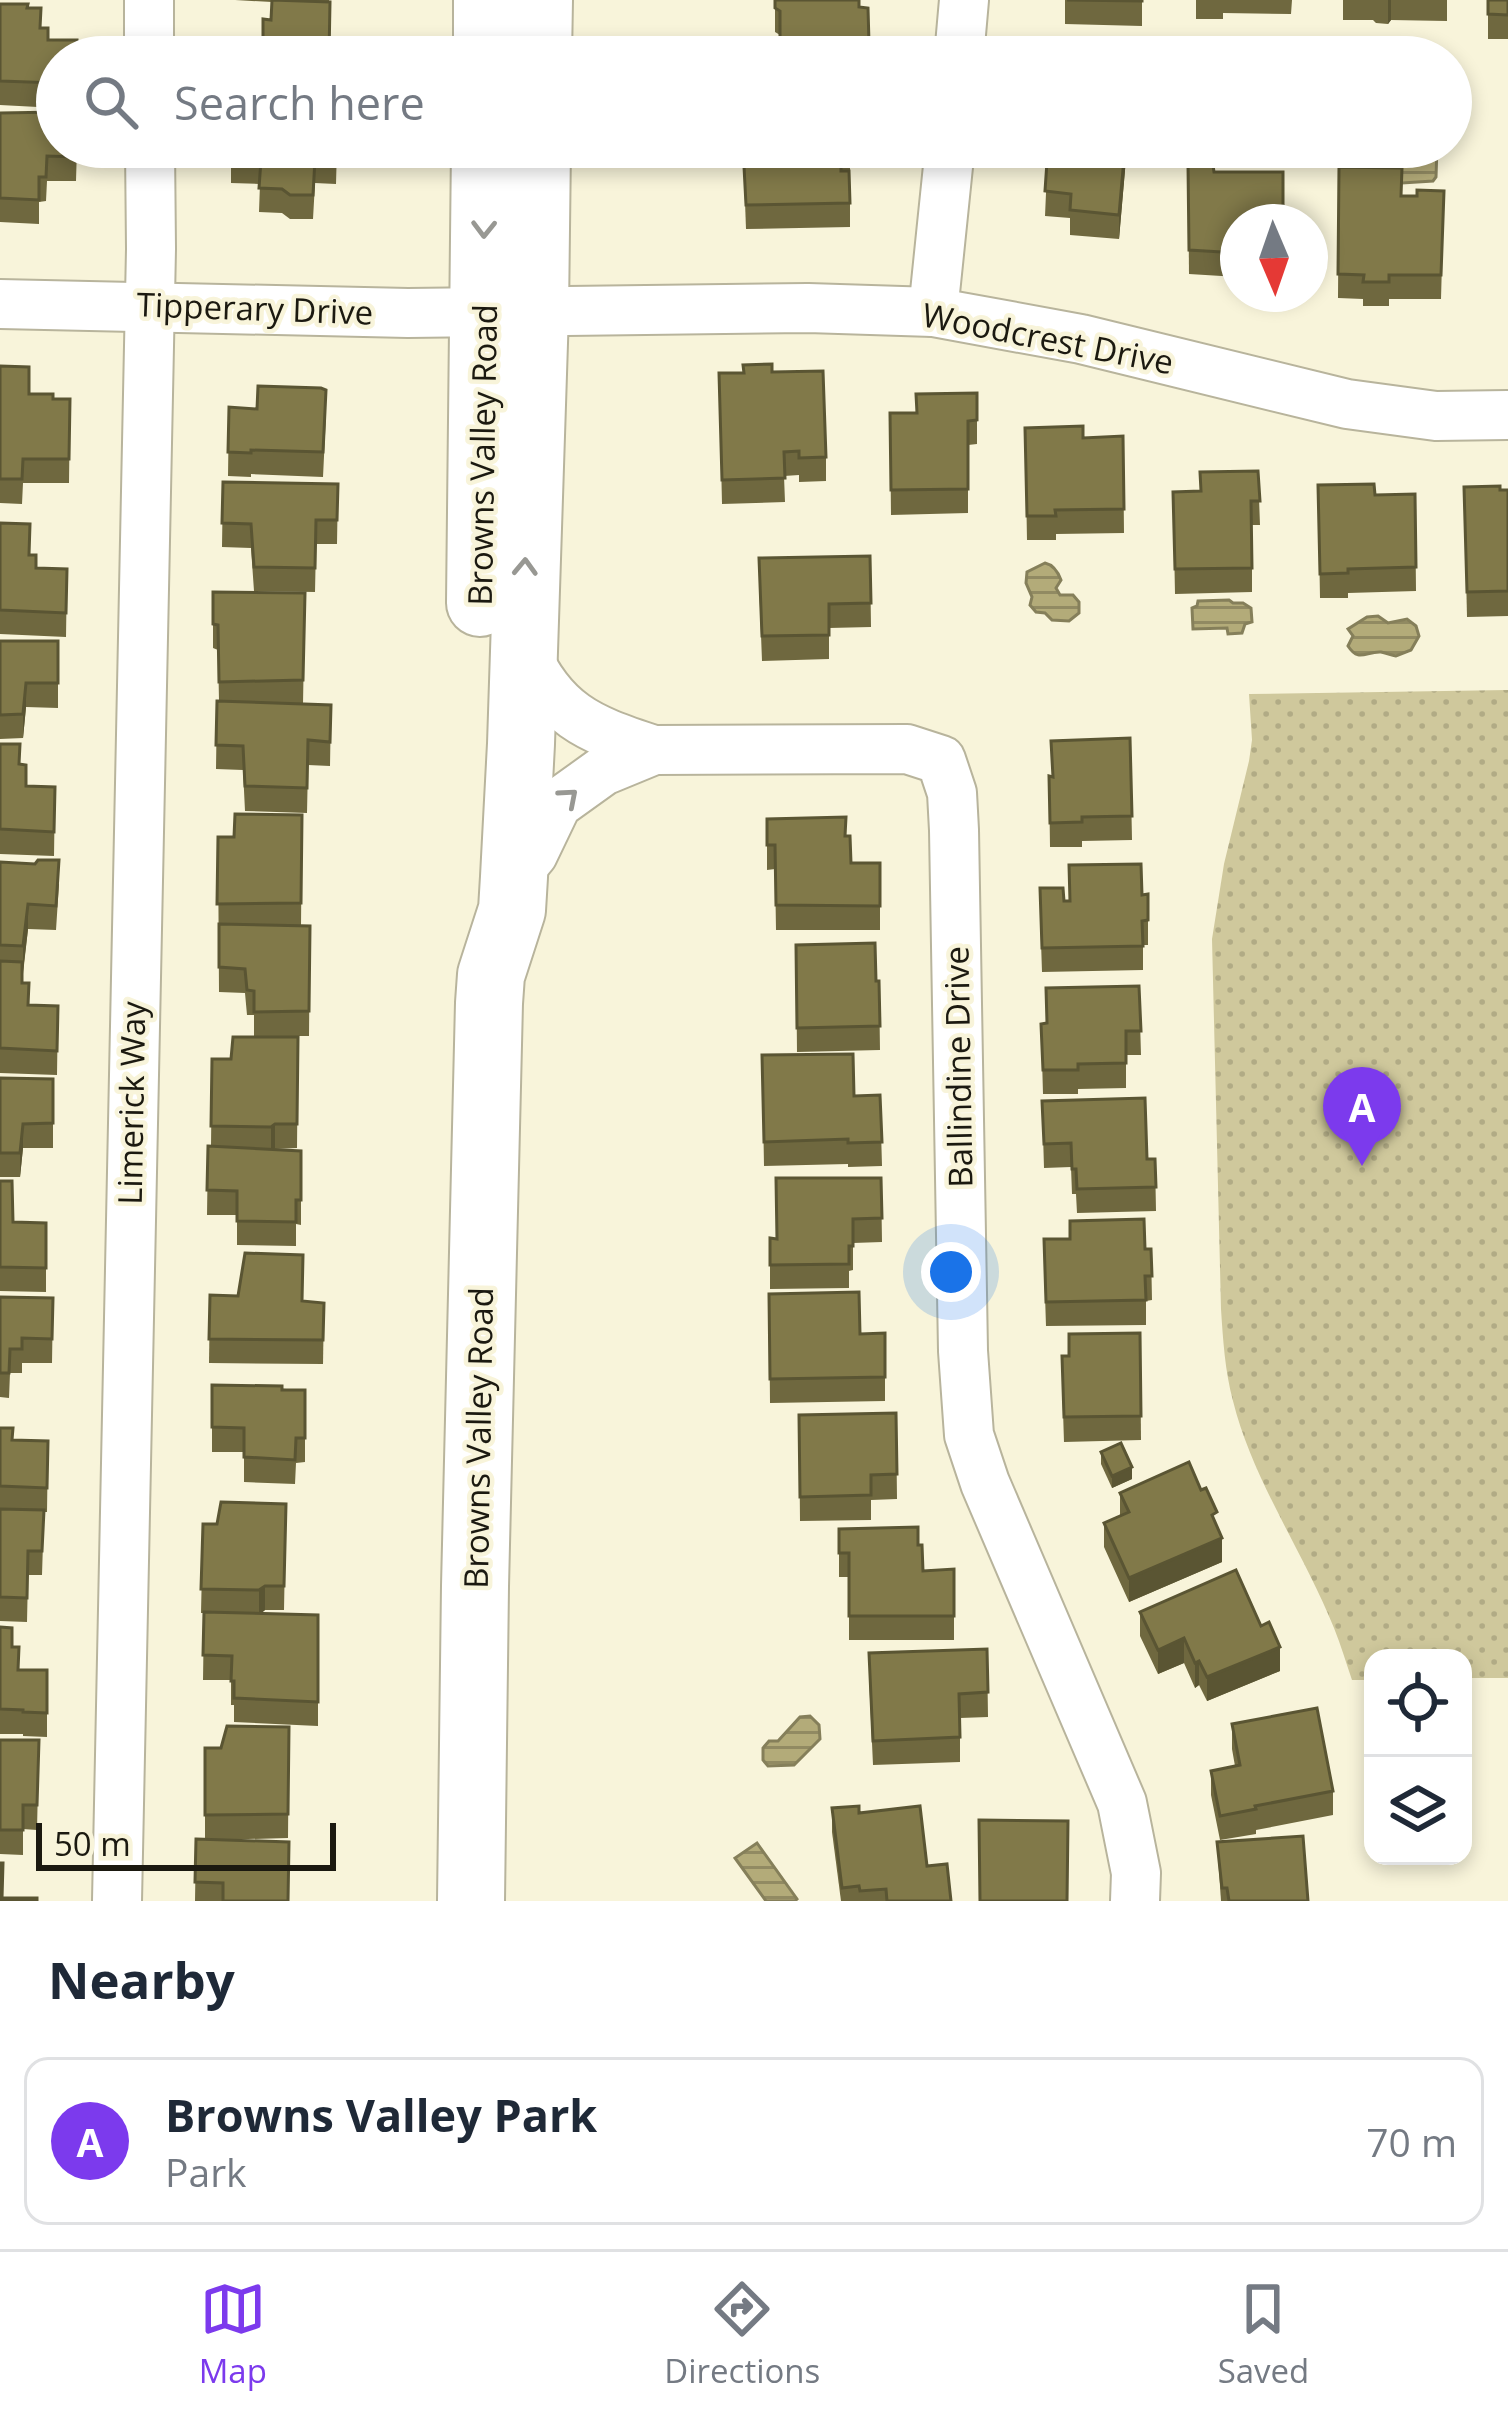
<!DOCTYPE html>
<style>
body{margin:0;font-family:"Open Sans",sans-serif;background:#f2f2f3;color:#1f2937}
.controls{position:absolute;right:36px;bottom:36px;display:grid;overflow:hidden;border-radius:24px;box-shadow:0 6px 18px #0003}
.controls button{width:108px;height:108px;display:grid;place-items:center;padding:0;border:0;border-bottom:3px solid #e0e1e3;background:#fff;color:#1f2937;font:60px sans-serif}
.compass{position:absolute;left:1220px;top:204px;width:108px;height:108px;border-radius:50%;background:#fff;box-shadow:0 6px 18px #0003;rotate:178deg}
.scale{position:absolute;left:36px;bottom:30px;width:300px;box-sizing:border-box;padding-left:12px;border:6px solid #1b1910;border-top:0;font-size:33px;line-height:42px;white-space:nowrap;color:#1b1910;-webkit-text-stroke:9px #f8f4da;paint-order:stroke}
.you{position:absolute;left:951px;top:1272px;width:42px;height:42px;margin:-30px;border:9px solid #fff;border-radius:50%;background:#1a73e8;box-shadow:0 0 0 18px #1a73e833}
.badge{display:grid;place-items:center;width:78px;height:78px;border-radius:50%;background:#7c3aed;color:#fff;font-size:39px;font-weight:700}
.pin{position:absolute;translate:-50% -99px;filter:drop-shadow(0 3px 6px #0008)}
.pin::after{content:'';position:absolute;top:63px;width:42px;height:36px;background:inherit;clip-path:polygon(0 0,100% 0,50% 100%)}
.list{margin:0;padding:0;list-style:none}
h2{display:flex;justify-content:space-between;align-items:center;height:156px;margin:0;padding:0 48px;font-size:51px}
h2 small{font-size:39px;font-weight:400;color:#747a83}
.list li{display:grid;grid-template-columns:78px 1fr auto;gap:36px;align-items:center;box-sizing:border-box;height:168px;margin:0 24px 24px;padding:0 24px;border:3px solid #e0e1e3;border-radius:24px}
.list b{display:block;font-size:45px;white-space:nowrap}
.list p{margin:0;font-size:39px;white-space:nowrap;color:#747a83}
.list em{font-size:39px;font-style:normal;color:#747a83}
.icon{flex:none;width:66px;height:66px;fill:none;stroke:currentColor;stroke-width:2;stroke-linecap:round;stroke-linejoin:round}
.map{position:relative;flex:none;width:1508px;height:1901px;overflow:hidden}
.search{position:absolute;background:#fff;box-shadow:0 6px 18px #0003;left:36px;right:36px;top:36px;height:132px;display:flex;align-items:center;gap:30px;box-sizing:border-box;padding:0 42px;border-radius:66px;color:#747a83;font-size:45px}
.sheet{height:348px;background:#fff}
nav{display:flex;justify-content:space-around;align-items:center;box-sizing:border-box;height:168px;border-top:3px solid #e0e1e3;background:#fff;font-size:33px;color:#747a83}
nav a{display:grid;justify-items:center;gap:6px}
nav .on{color:#7c3aed}
.map>svg:first-child{display:block}
.park{fill:url(#park-dots)}
.water{fill:url(#water-rules);stroke:#857f5a;stroke-width:3}
.lines{fill:none;stroke-linecap:round;stroke-linejoin:round}
.minor-casing{stroke:#b8b49c;stroke-width:52}
.secondary-casing{stroke:#b8b49c;stroke-width:70}
.minor{stroke:#fff;stroke-width:48}
.secondary{stroke:#fff;stroke-width:66}
.wall{fill:#6f683f}
.shaded-wall{fill:#5a5533}
.building{fill:#817949;stroke:#5a5533;stroke-width:3}
.oneway{stroke:#989893}
.labels{text-anchor:middle;dominant-baseline:central;stroke-width:9;stroke-linejoin:round;paint-order:stroke}
.street-label{font-size:33px;fill:#1b1910;stroke:#f8f4da}
</style>
<div class="map">
<svg width="1508" height="1901" viewBox="0 0 1508 1901">
<defs>
<pattern id="park-dots" width="8" height="8" patternUnits="userSpaceOnUse" patternTransform="scale(3)"><rect width="8" height="8" fill="#cfc89c"/><path d="M2 2h.1M6 6h.1" fill="none" stroke="#b1ab85" stroke-width="1.8" stroke-linecap="round"/></pattern>
<pattern id="water-rules" width="6" height="5" patternUnits="userSpaceOnUse" patternTransform="scale(3)"><rect width="6" height="5" fill="#b3ab79"/><path d="M0 2.5h6" fill="none" stroke="#918a62"/></pattern>
</defs>
<rect width="100%" height="100%" fill="#f8f4da"/>
<path class="park" d="M1508,690V1678H1463V1658H1373V1680H1352C1346,1663 1341,1645 1334,1628C1303,1551 1253,1481 1233,1401C1225,1371 1223,1340 1221,1309L1212,939L1224,864L1249,761L1252,740L1249,694Z"/>
<g class="water">
<polygon points="1362,147 1437,147 1436,177 1433,181 1402,183 1397,178 1362,169"/>
<path d="M1045,563C1054,565 1058,572 1061,580L1056,588L1060,595H1073L1079,602V613L1069,621L1052,620L1045,613L1036,612L1030,605L1032,597L1026,583L1027,572Z"/>
<polygon points="1229,600 1233,603 1243,603 1251,608 1252,622 1245,624 1242,633 1228,634 1227,628 1193,629 1192,608 1197,606 1198,601"/>
<path d="M1378,616L1388,623L1407,619L1416,626L1419,636L1411,650L1396,656C1391,655 1386,653 1381,652C1366,651 1359,663 1348,646L1353,636L1348,629L1367,617Z"/>
<polygon points="810,1716 819,1725 820,1739 794,1765 768,1766 763,1760 763,1748 769,1741 778,1741 800,1717"/>
<polygon points="757,1843 797,1899 795,1901 766,1901 735,1858"/>
</g>
<g class="lines">
<g class="minor-casing">
<g id="minor">
<polyline points="149,0 149,57"/>
<polyline points="959,57 964,0"/>
<polyline points="0,304 408,313 808,308 933,312 1081,339 1347,404 1436,416 1508,415"/>
<polyline points="933,312 950,147"/>
<path d="M522,646C554,715 586,728 654,750"/>
<polyline points="517,873 533,854 557,804 603,771 654,750 907,749 941,760 952,793 954,830 963,1351 969,1435 985,1483 1122,1803 1136,1873 1135,1901"/>
<polyline points="117,1901 151,249 150,147"/>
</g>
</g>
<g class="secondary-casing">
<g id="secondary">
<polyline points="487,57 487,0"/>
<polyline points="538,57 539,0"/>
<polyline points="480,603 485,147"/>
<polyline points="471,1901 475,1586 489,1003 491,975 512,910 514,877 521,744 535,312 537,147"/>
</g>
</g>
<use href="#minor" class="minor"/>
<use href="#secondary" class="secondary"/>
</g>
<g class="wall">
<polygon points="235,0 329,0 329,57 263,42 271,20 272,2"/>
<polygon points="775,0 868,8 869,57 780,57 780,35 775,32"/>
<polygon points="1065,0 1142,0 1142,26 1065,24"/>
<polygon points="1196,0 1292,0 1291,14 1223,13 1223,19 1196,19"/>
<polygon points="1343,0 1447,0 1447,21 1391,20 1388,24 1376,23 1373,20 1343,20"/>
<rect x="1488" y="0" width="20" height="39"/>
<polygon points="0,4 28,8 48,40 57,57 57,108 0,105"/>
<polygon points="0,113 77,147 76,181 47,181 46,201 39,202 39,224 0,222"/>
<polygon points="231,147 337,147 336,184 315,183 313,219 290,219 282,213 259,212 260,184 231,183"/>
<polygon points="743,147 850,147 850,227 746,229"/>
<polygon points="1048,147 1127,147 1119,239 1070,235 1070,218 1045,216"/>
<polygon points="1188,164 1214,172 1238,222 1238,277 1189,274"/>
<polygon points="1339,167 1402,196 1417,196 1444,191 1441,299 1389,299 1389,306 1363,306 1363,299 1338,298"/>
<polygon points="0,366 29,394 53,399 70,399 69,483 23,483 22,504 0,503"/>
<polygon points="772,372 826,457 826,481 799,482 799,475 784,476 785,502 722,504 719,373"/>
<polygon points="977,393 977,444 968,445 968,513 891,515 890,413 917,413"/>
<polygon points="229,407 326,415 323,477 251,474 251,477 228,476"/>
<polygon points="1025,428 1083,438 1123,436 1124,533 1056,534 1056,540 1027,540"/>
<polygon points="1258,471 1260,525 1252,525 1252,592 1175,594 1173,492 1200,491 1200,472"/>
<polygon points="223,482 338,484 337,544 316,544 315,592 254,591 251,548 222,547"/>
<polygon points="1318,485 1375,495 1415,494 1416,591 1348,593 1348,598 1320,598"/>
<polygon points="1464,487 1508,490 1508,616 1467,617"/>
<polygon points="0,523 30,555 36,568 67,569 66,637 0,634"/>
<polygon points="870,556 871,627 829,628 829,659 762,661 759,582"/>
<polygon points="213,592 305,593 303,704 331,705 330,766 308,765 307,813 245,811 243,770 216,769 217,701 219,701 218,650 213,648"/>
<polygon points="0,641 58,641 58,708 26,707 23,738 0,739"/>
<polygon points="1130,738 1132,840 1082,841 1082,847 1050,847 1049,776 1052,777"/>
<polygon points="0,744 20,765 26,786 55,787 54,856 0,854"/>
<polygon points="302,815 301,926 310,926 309,1036 254,1036 254,1015 247,1015 245,993 219,992 218,837 234,837"/>
<polygon points="767,819 846,836 851,863 880,863 880,930 776,930 775,869 767,870"/>
<polygon points="0,862 59,884 56,930 28,929 22,983 29,1005 58,1006 57,1075 0,1073"/>
<polygon points="1148,894 1148,945 1143,945 1143,970 1042,972 1040,912"/>
<polygon points="796,945 876,981 879,981 880,1050 797,1052"/>
<polygon points="1139,986 1141,1055 1126,1055 1126,1088 1078,1089 1078,1094 1043,1094 1041,1024 1046,1024"/>
<polygon points="298,1037 297,1148 274,1149 301,1151 301,1225 296,1224 296,1246 237,1245 237,1215 207,1215 208,1146 211,1146 212,1059 231,1059"/>
<polygon points="762,1055 854,1096 880,1095 882,1166 848,1167 848,1164 764,1166"/>
<polygon points="0,1078 53,1079 53,1148 23,1148 20,1177 0,1177"/>
<polygon points="1042,1101 1147,1159 1155,1159 1156,1211 1077,1213 1076,1194 1072,1194 1071,1167 1044,1168"/>
<polygon points="881,1178 882,1242 853,1243 853,1270 849,1271 849,1288 770,1289 770,1238 776,1239"/>
<polygon points="0,1181 13,1222 46,1223 46,1292 0,1291"/>
<polygon points="1151,1249 1152,1300 1146,1301 1146,1325 1046,1326 1044,1264"/>
<polygon points="769,1294 860,1334 885,1333 885,1401 770,1403"/>
<polygon points="210,1295 324,1303 323,1364 209,1363"/>
<polygon points="0,1297 53,1298 52,1363 22,1363 22,1373 10,1373 9,1398 0,1397"/>
<polygon points="1140,1333 1141,1440 1064,1442 1062,1380 1069,1356"/>
<polygon points="212,1385 305,1390 305,1462 296,1463 295,1484 244,1482 244,1452 212,1452"/>
<polygon points="896,1413 897,1499 871,1500 871,1520 800,1521 799,1415"/>
<polygon points="0,1428 12,1440 48,1441 47,1512 44,1512 42,1575 28,1575 27,1622 0,1621"/>
<polygon points="1101,1452 1132,1479 1112,1488 1101,1464"/>
<polygon points="1201,1490 1217,1527 1222,1562 1129,1602 1104,1547 1104,1523 1120,1516 1120,1493"/>
<polygon points="286,1504 284,1610 265,1610 260,1614 318,1615 318,1726 234,1722 234,1705 231,1705 231,1680 203,1680 204,1613 201,1613 203,1524 217,1524"/>
<polygon points="839,1529 918,1545 923,1571 954,1569 954,1640 849,1640 849,1577 839,1577"/>
<polygon points="1140,1612 1280,1671 1207,1701 1199,1685 1195,1688 1184,1663 1158,1674 1140,1636"/>
<polygon points="0,1627 12,1647 18,1670 47,1670 47,1737 23,1736 23,1734 0,1734"/>
<polygon points="987,1649 988,1717 960,1718 960,1762 873,1765 869,1677"/>
<polygon points="1232,1724 1333,1791 1333,1815 1256,1830 1256,1834 1220,1840 1211,1795 1211,1771 1235,1766 1232,1749"/>
<polygon points="289,1727 288,1838 214,1840 289,1901 195,1901 196,1839 205,1839 205,1748 221,1748"/>
<polygon points="0,1740 39,1740 37,1830 23,1829 23,1855 0,1854"/>
<polygon points="832,1808 859,1813 927,1866 951,1901 841,1901 832,1832"/>
<polygon points="1217,1842 1308,1901 1221,1901"/>
</g>
<g class="shaded-wall">
<polygon points="1388,0 1391,0 1391,20 1388,24"/>
<polygon points="1125,147 1127,147 1119,239 1119,215"/>
<polygon points="26,683 26,707 23,738 23,714"/>
<polygon points="28,904 28,929 23,971 23,946"/>
<polygon points="23,1124 23,1148 20,1177 20,1153"/>
<polygon points="275,1124 275,1148 271,1151 271,1127"/>
<polygon points="1132,1467 1132,1479 1112,1488 1112,1476"/>
<polygon points="1222,1538 1222,1562 1129,1602 1129,1578"/>
<polygon points="265,1586 265,1610 259,1615 259,1590"/>
<polygon points="1184,1638 1184,1663 1158,1674 1158,1650"/>
<polygon points="1280,1647 1280,1671 1207,1701 1207,1677"/>
<polygon points="1199,1661 1199,1685 1195,1688 1195,1663"/>
</g>
<g class="building">
<polygon points="272,0 330,2 329,57 233,57 233,41 263,42 263,19 271,20"/>
<polygon points="775,0 859,0 859,7 868,8 869,43 780,44 780,11 775,8"/>
<polygon points="1067,0 1142,0 1142,1"/>
<polygon points="1488,0 1508,0 1508,15 1488,14"/>
<polygon points="0,4 28,4 27,8 41,8 40,28 48,28 48,40 77,40 77,57 57,57 57,83 0,81"/>
<polygon points="57,112 57,147 76,147 76,157 47,156 46,177 39,177 39,200 0,198 0,113"/>
<polygon points="231,147 336,147 336,160 315,159 313,195 290,195 282,189 259,188 261,160 231,159"/>
<polygon points="743,147 850,147 851,156 841,157 841,171 849,171 850,203 746,205"/>
<polygon points="1048,147 1125,147 1119,215 1070,210 1071,194 1045,191"/>
<polygon points="1188,164 1213,165 1214,172 1283,172 1283,222 1238,222 1238,253 1189,250"/>
<polygon points="1339,167 1402,168 1401,196 1417,196 1417,190 1444,191 1441,275 1389,275 1389,282 1363,282 1364,275 1338,274"/>
<polygon points="772,364 772,372 823,371 826,457 799,458 799,451 784,452 785,478 722,480 719,373 744,373 743,365"/>
<polygon points="0,366 29,367 29,394 53,394 53,399 70,399 69,459 23,459 22,479 0,479"/>
<polygon points="258,386 321,388 326,390 323,452 251,450 251,453 228,452 229,407 257,409"/>
<polygon points="977,393 977,420 968,421 968,489 891,490 890,413 917,413 916,394"/>
<polygon points="1083,426 1083,438 1123,436 1124,509 1055,510 1056,516 1027,516 1025,428"/>
<polygon points="1258,471 1260,501 1251,501 1252,568 1175,569 1173,492 1201,491 1200,472"/>
<polygon points="223,482 338,484 337,520 316,520 315,568 254,567 251,524 222,523"/>
<polygon points="1374,484 1375,495 1415,494 1416,567 1348,569 1348,573 1320,574 1318,485"/>
<polygon points="1500,486 1500,490 1508,490 1508,591 1467,592 1464,487"/>
<polygon points="0,523 30,524 29,555 36,555 36,568 67,569 66,613 0,610"/>
<polygon points="870,556 871,603 829,604 829,635 762,636 759,558"/>
<polygon points="213,592 305,593 303,680 219,682 218,625 213,624"/>
<polygon points="0,641 58,641 58,683 26,683 23,714 0,715"/>
<polygon points="217,701 331,705 330,742 308,740 307,788 245,786 243,746 216,745"/>
<polygon points="1130,738 1132,816 1082,817 1082,822 1050,823 1049,776 1053,777 1051,741"/>
<polygon points="0,744 20,744 19,764 26,765 26,786 55,787 54,832 0,829"/>
<polygon points="235,814 302,815 301,903 217,904 218,837 234,837"/>
<polygon points="846,817 845,836 850,836 851,863 880,863 880,906 776,905 775,845 767,845 767,819"/>
<polygon points="38,860 59,860 56,906 28,904 23,946 0,945 0,862 35,864"/>
<polygon points="1141,864 1142,895 1148,894 1148,920 1142,921 1143,946 1042,948 1040,888 1063,888 1064,901 1070,901 1069,865"/>
<polygon points="219,924 310,926 309,1011 254,1012 254,991 247,990 245,969 219,967"/>
<polygon points="875,943 876,981 879,981 880,1026 797,1028 796,945"/>
<polygon points="0,961 22,962 22,983 29,983 28,1005 58,1006 57,1051 0,1048"/>
<polygon points="1139,986 1141,1031 1126,1031 1126,1063 1078,1064 1078,1070 1043,1070 1041,1024 1047,1023 1046,988"/>
<polygon points="233,1037 298,1037 297,1124 275,1124 271,1127 211,1126 212,1059 231,1059"/>
<polygon points="853,1054 854,1096 880,1095 882,1142 848,1143 848,1139 764,1142 762,1055"/>
<polygon points="0,1078 53,1079 53,1123 23,1124 20,1153 0,1153"/>
<polygon points="1145,1098 1147,1159 1155,1159 1156,1187 1077,1189 1076,1169 1072,1169 1071,1143 1044,1144 1042,1101"/>
<polygon points="208,1146 301,1151 301,1200 296,1200 296,1222 237,1221 237,1191 207,1190"/>
<polygon points="776,1178 881,1178 882,1218 853,1219 853,1246 849,1246 849,1264 770,1265 770,1238 777,1239"/>
<polygon points="0,1181 12,1181 13,1222 46,1223 46,1268 0,1267"/>
<polygon points="1144,1219 1145,1249 1151,1249 1152,1276 1145,1276 1146,1300 1046,1302 1044,1239 1070,1239 1070,1221"/>
<polygon points="245,1253 303,1255 302,1301 324,1303 323,1340 209,1339 210,1295 238,1296"/>
<polygon points="859,1292 860,1334 885,1333 885,1377 770,1379 769,1294"/>
<polygon points="0,1297 53,1298 52,1339 22,1338 22,1349 10,1349 9,1373 0,1373"/>
<polygon points="1140,1333 1141,1416 1064,1417 1062,1356 1069,1356 1069,1334"/>
<polygon points="212,1385 282,1386 282,1390 305,1390 305,1438 296,1438 295,1460 244,1457 244,1428 212,1427"/>
<polygon points="896,1413 897,1474 871,1475 871,1495 800,1497 799,1415"/>
<polygon points="0,1428 13,1428 12,1440 48,1441 47,1488 0,1486"/>
<polygon points="1121,1443 1132,1467 1112,1476 1101,1452"/>
<polygon points="1189,1462 1201,1490 1206,1488 1217,1512 1212,1515 1222,1538 1129,1578 1104,1523 1129,1512 1120,1493"/>
<polygon points="221,1502 286,1504 284,1586 265,1586 259,1590 201,1589 203,1524 217,1524"/>
<polygon points="0,1509 44,1510 42,1551 28,1551 27,1598 0,1597"/>
<polygon points="918,1527 918,1545 922,1545 923,1571 954,1569 954,1616 849,1616 849,1553 839,1553 839,1529"/>
<polygon points="1236,1570 1261,1626 1269,1622 1280,1647 1207,1677 1199,1661 1195,1663 1184,1638 1158,1650 1140,1612"/>
<polygon points="204,1612 318,1615 318,1702 234,1698 234,1681 231,1681 232,1656 203,1655"/>
<polygon points="0,1627 12,1628 12,1647 19,1647 18,1670 47,1670 47,1713 23,1712 23,1710 0,1709"/>
<polygon points="987,1649 988,1692 959,1694 960,1737 873,1741 869,1653"/>
<polygon points="1317,1708 1333,1791 1255,1806 1256,1809 1220,1816 1211,1771 1240,1765 1232,1724"/>
<polygon points="227,1726 289,1727 288,1814 205,1815 205,1748 221,1748"/>
<polygon points="0,1740 39,1740 37,1805 23,1805 23,1830 0,1830"/>
<polygon points="859,1806 859,1813 920,1806 927,1866 947,1864 951,1901 887,1901 886,1889 860,1891 859,1886 842,1888 832,1808"/>
<polygon points="979,1820 1068,1821 1067,1901 980,1901"/>
<polygon points="1303,1836 1308,1901 1229,1901 1227,1888 1222,1888 1217,1842"/>
<polygon points="196,1839 289,1842 288,1901 223,1901 223,1883 195,1882"/>
<polygon points="0,1863 3,1863 2,1898 37,1898 37,1901 0,1901"/>
</g>
<defs><path id="oneway-chevron" d="M-2-3.5L2.5 0L-2 3.5" fill="none" stroke-width="1.6" stroke-linecap="round" stroke-linejoin="round" transform="scale(3)"/></defs>
<g class="oneway">
<use href="#oneway-chevron" transform="translate(484 229) rotate(91)"/>
<use href="#oneway-chevron" transform="translate(525 567) rotate(-88)"/>
<use href="#oneway-chevron" transform="translate(569 797) rotate(-41)"/>
</g>
<g class="labels">
<g class="street-label">
<text transform="translate(255 308) rotate(2)">Tipperary Drive</text>
<text transform="translate(1048 338) rotate(11)">Woodcrest Drive</text>
<text transform="translate(482 455) rotate(-89)">Browns Valley Road</text>
<text transform="translate(958 1067) rotate(-91)">Ballindine Drive</text>
<text transform="translate(131 1103) rotate(-89)">Limerick Way</text>
<text transform="translate(478 1438) rotate(-89)">Browns Valley Road</text>
</g>
</g>
</svg>
<div class="controls">
<button><svg class="icon" aria-label="locate" viewBox="0 0 24 24"><circle cx="12" cy="12" r="6"/><path d="M12 2v4M12 18v4M2 12h4M18 12h4"/></svg></button>
<button><svg class="icon" aria-label="layers" viewBox="0 0 24 24"><path d="M12 4l9 5-9 5-9-5zM3 14l9 5 9-5"/></svg></button>
</div>
<svg class="compass" viewBox="-18 -18 36 36"><path d="M0-13l5 13h-10z" fill="#e53935"/><path d="M0 13l5-13h-10z" fill="#747a83"/></svg>
<div class="scale">50 m</div>
<div class="you"></div>
<div class="pin badge" style="left:1362px;top:1166px">A</div>
<div class="search"><svg class="icon" aria-label="search" viewBox="0 0 24 24"><circle cx="10" cy="10" r="6"/><path d="M15 15l6 6"/></svg>Search here</div>
</div>
<section class="sheet">
<h2>Nearby<small></small></h2>
<ul class="list">
<li><span class="badge">A</span><div><b>Browns Valley Park</b><p>Park</p></div><em>70 m</em></li>
</ul>
</section>
<nav>
<a class="on"><svg class="icon" aria-label="map" viewBox="0 0 24 24"><path d="M3 6l6-2 6 2 6-2v14l-6 2-6-2-6 2zM9 4v14M15 6v14"/></svg>Map</a>
<a><svg class="icon" aria-label="directions" viewBox="0 0 24 24"><path d="M12 3l9 9-9 9-9-9zM9 14v-3h6M13 9l2 2-2 2"/></svg>Directions</a>
<a><svg class="icon" aria-label="saved" viewBox="0 0 24 24"><path d="M7 4h10v16l-5-4-5 4z"/></svg>Saved</a>
</nav>
